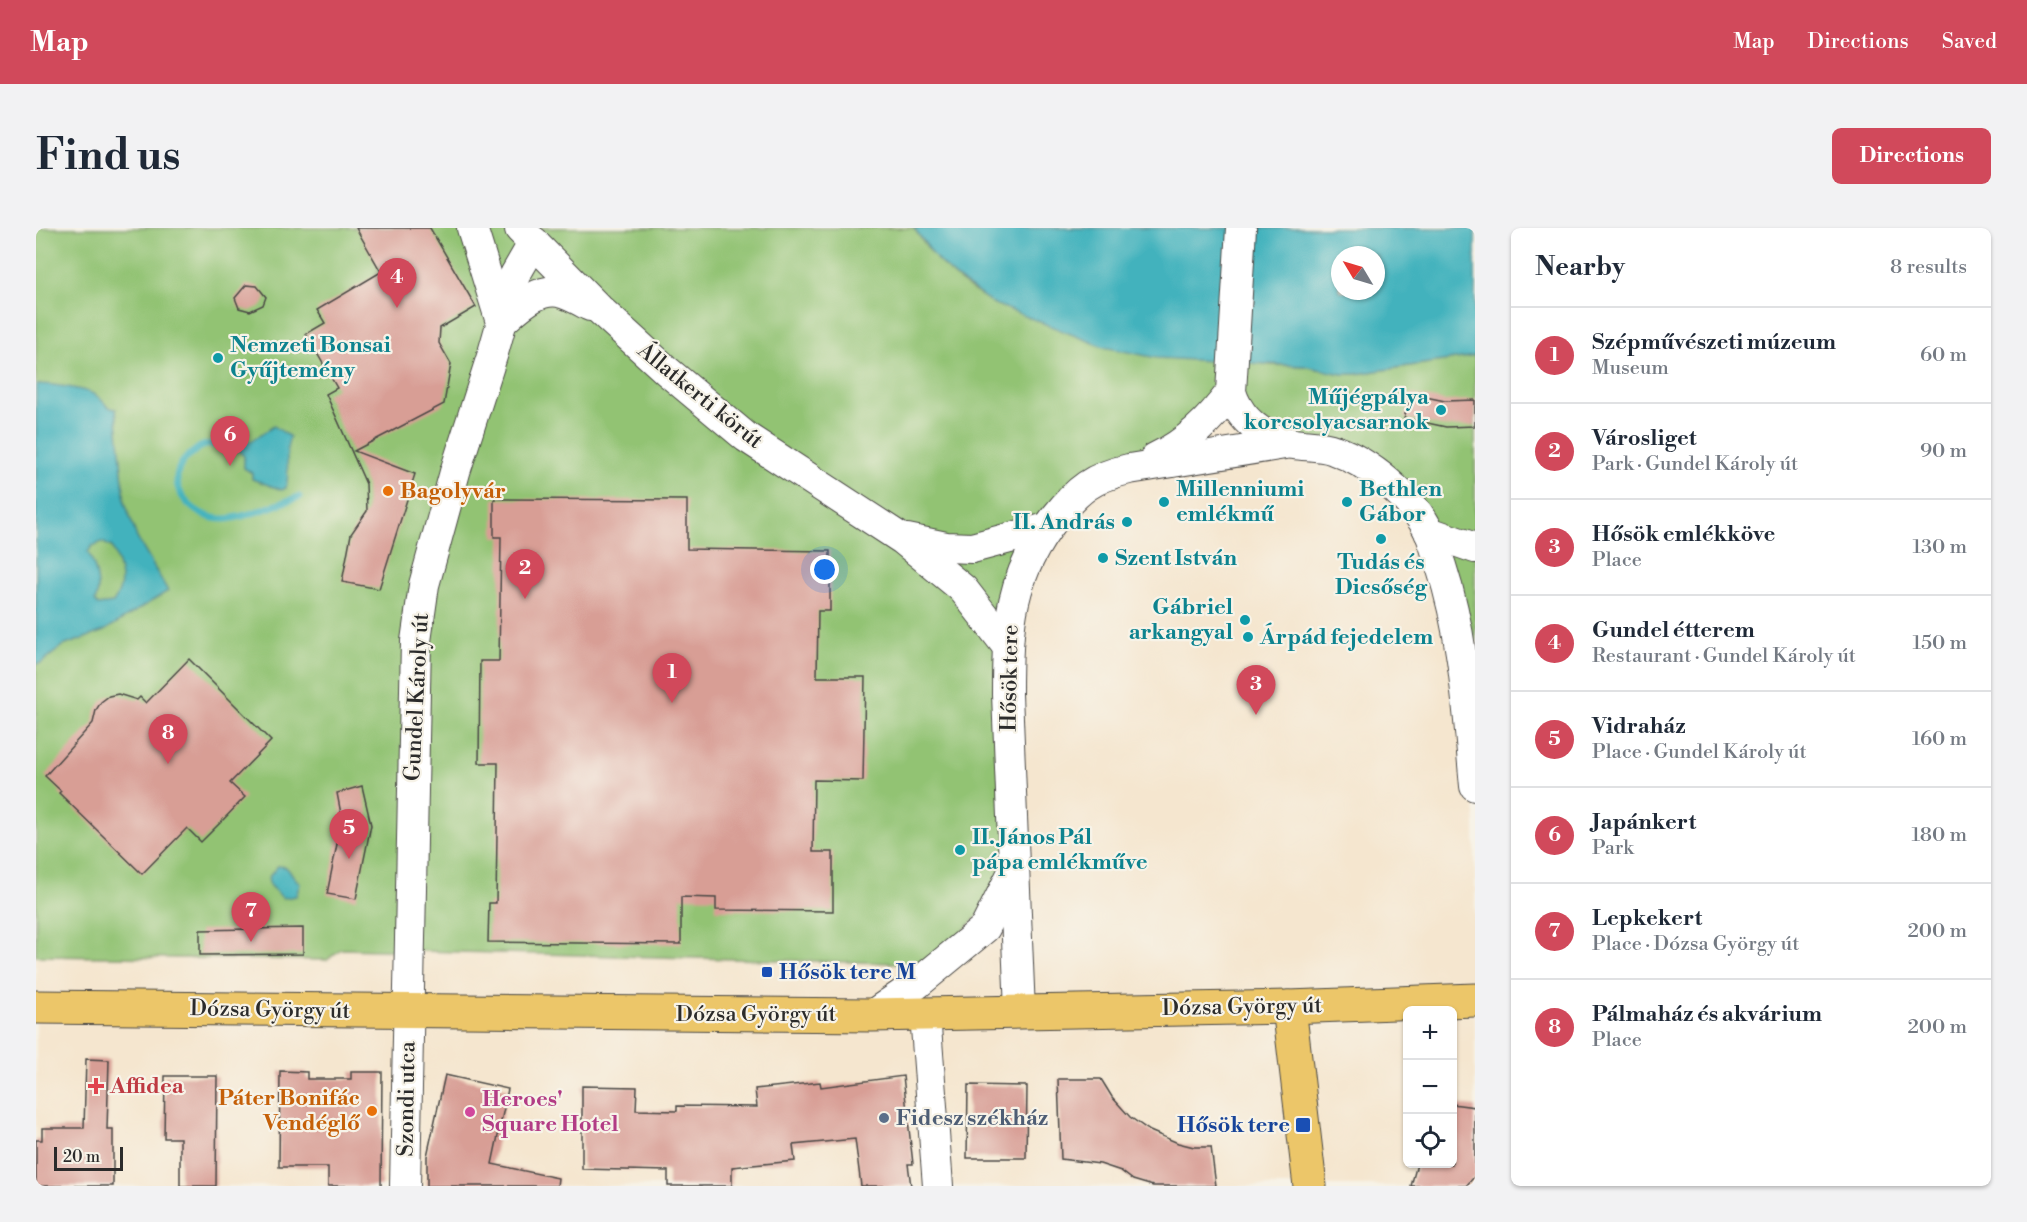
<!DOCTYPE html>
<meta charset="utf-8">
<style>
body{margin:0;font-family:"Libre Bodoni",serif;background:#f2f2f3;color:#1f2937}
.controls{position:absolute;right:18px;bottom:18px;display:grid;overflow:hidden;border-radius:9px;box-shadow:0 2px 4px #0004}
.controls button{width:54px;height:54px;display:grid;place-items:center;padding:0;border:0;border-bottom:2px solid #e0e1e3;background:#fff;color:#1f2937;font:30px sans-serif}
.compass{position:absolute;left:1295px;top:18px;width:54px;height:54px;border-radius:50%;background:#fff;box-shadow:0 2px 4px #0004;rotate:308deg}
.scale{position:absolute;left:18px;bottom:15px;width:69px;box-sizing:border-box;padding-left:6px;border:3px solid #2b2b2b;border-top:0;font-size:16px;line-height:21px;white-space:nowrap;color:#2b2b2b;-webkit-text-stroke:4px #f7f3e8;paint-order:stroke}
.you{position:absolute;left:789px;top:342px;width:21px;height:21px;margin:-15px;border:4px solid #fff;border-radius:50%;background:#1a73e8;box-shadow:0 0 0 9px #1a73e833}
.badge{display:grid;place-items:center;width:39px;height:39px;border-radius:50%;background:#d1495b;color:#fff;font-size:20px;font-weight:700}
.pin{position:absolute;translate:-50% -50px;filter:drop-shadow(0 2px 3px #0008)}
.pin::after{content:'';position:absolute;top:32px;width:21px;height:18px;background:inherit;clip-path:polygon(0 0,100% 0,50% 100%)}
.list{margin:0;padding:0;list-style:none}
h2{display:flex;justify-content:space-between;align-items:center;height:78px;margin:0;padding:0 24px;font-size:26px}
h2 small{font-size:20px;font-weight:400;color:#747a83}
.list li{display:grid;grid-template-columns:39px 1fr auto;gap:18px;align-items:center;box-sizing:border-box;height:96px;padding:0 24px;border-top:2px solid #e0e1e3}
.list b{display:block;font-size:22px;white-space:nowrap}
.list p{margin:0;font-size:20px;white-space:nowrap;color:#747a83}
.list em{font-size:20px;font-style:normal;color:#747a83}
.icon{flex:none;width:33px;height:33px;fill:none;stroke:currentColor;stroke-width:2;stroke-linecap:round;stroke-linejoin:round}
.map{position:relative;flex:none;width:1439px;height:958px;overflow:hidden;border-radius:9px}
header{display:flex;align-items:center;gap:36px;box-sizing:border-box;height:84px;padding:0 30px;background:#d1495b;color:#fff}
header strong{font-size:28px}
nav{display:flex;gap:33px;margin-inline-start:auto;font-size:21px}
.intro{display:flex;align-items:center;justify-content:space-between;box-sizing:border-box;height:144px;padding:0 36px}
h1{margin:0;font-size:42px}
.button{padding:15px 27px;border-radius:9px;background:#d1495b;color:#fff;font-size:21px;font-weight:700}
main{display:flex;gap:36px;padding:0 36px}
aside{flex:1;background:#fff;border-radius:9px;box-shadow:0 2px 4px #0004}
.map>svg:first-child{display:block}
.green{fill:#92c373;stroke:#5e774f;stroke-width:1.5}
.water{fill:#43b2bd;stroke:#376e74;stroke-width:1.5;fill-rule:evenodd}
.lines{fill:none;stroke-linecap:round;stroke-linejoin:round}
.stream{stroke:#43b2bd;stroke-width:7}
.building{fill:#d89e95}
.minor-casing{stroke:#494744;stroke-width:32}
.major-casing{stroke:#494744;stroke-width:35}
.minor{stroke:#fff;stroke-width:30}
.major{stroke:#ecc669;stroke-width:33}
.culture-dot{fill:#0f9aa8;stroke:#f7f3e8;stroke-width:2}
.food-dot{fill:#e8710a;stroke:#f7f3e8;stroke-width:2}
.transit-dot{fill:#1a4fb4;stroke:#f7f3e8;stroke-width:2}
.health-dot{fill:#e0444e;stroke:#f7f3e8;stroke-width:2}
.hotel-dot{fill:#d1479c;stroke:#f7f3e8;stroke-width:2}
.service-dot{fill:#5c6f8a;stroke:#f7f3e8;stroke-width:2}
.labels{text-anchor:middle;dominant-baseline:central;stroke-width:4.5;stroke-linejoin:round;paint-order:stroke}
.culture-label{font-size:22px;font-weight:bold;fill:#0d838f;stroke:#f7f3e8;text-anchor:start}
.street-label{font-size:22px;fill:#2b2b2b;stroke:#f7f3e8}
.food-label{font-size:22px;font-weight:bold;fill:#c56008;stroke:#f7f3e8;text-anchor:start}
.transit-label{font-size:22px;font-weight:bold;fill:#164399;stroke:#f7f3e8;text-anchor:start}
.health-label{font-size:22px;font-weight:bold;fill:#be3a42;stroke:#f7f3e8;text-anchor:start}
.hotel-label{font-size:22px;font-weight:bold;fill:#b23c85;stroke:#f7f3e8;text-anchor:start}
.service-label{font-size:22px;font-weight:bold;fill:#4e5e75;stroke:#f7f3e8;text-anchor:start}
</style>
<header>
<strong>Map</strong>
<nav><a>Map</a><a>Directions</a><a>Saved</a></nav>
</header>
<div class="intro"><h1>Find us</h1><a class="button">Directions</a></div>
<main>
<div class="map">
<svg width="1439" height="958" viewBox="0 0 1439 958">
<rect width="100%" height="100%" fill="#f7f3e8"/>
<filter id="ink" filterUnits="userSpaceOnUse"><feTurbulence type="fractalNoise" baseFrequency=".0167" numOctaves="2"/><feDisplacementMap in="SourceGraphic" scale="12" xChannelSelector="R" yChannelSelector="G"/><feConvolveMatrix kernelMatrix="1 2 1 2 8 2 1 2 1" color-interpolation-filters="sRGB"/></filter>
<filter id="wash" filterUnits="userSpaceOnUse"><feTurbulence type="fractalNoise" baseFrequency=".008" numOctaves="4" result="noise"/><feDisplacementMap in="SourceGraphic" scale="24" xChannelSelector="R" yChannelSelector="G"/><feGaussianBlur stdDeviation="1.35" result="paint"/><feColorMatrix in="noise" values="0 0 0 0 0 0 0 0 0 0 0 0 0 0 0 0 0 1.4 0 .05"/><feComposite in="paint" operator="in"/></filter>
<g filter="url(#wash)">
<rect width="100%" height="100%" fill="#f5e6cf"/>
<path class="green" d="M0,0H878C901,37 934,66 974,82L1234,137L1268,138L1306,146H1320L1439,128V558L1414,367L1365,267L1200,179L1074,245L983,352L979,641L942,688L894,736L305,721L291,732L0,728Z"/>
<g class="water">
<path d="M878,0H1439V128L1320,146H1306L1268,138L1121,130L1068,119L956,75L920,49L901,32ZM1304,27H1340V63H1304Z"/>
<path d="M0,156C14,156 49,160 61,168C70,174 67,179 80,181L89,274L101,310L132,363L68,403L27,418L5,435L0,436ZM66,314L76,319C84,341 91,354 77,375L62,377L59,373C66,359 59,337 52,324L56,318Z"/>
<path d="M238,198L254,209C247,225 255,244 250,260L246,262L216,251V245L208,240V228L203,223L205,213L214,214Z"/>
<polygon points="242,638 250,639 264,656 260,668 247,670 234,658 232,650"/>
</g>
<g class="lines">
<path class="stream" d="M204,217C194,217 177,214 167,218C163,219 159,223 155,226C122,250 153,291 187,291C207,291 243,275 263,269"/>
</g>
<g id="blocks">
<g class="building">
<polygon points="320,0 394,0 440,79 404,100 403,115 415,136 408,176 318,223 379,246 343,361 306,354 315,306 331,283 330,256 290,166 301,160 270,106 289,95 281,82 345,44"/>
<polygon points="210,57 221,58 230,69 227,77 214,83 203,80 199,70"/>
<polygon points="1375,166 1409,173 1439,172 1439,198 1410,199 1368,190"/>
<polygon points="458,271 651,272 651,321 794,323 794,383 782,383 781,449 829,449 827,553 778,552 777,624 797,624 797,683 680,682 680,670 645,669 645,716 452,714 453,675 460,675 462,535 443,535 444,433 463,433 465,309 458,309"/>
<polygon points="153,431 235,513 194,555 209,569 185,594 165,614 151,600 106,646 23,565 25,563 9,548 57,495 60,482 65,474 73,468 82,466 101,472 104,469 110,475"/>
<polygon points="326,558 335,597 320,671 291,666 306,591 301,565"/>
<polygon points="267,700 267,726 164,727 164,702"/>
<polygon points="50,831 73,832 71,901 77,901 77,958 0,958 0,912 6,912 6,900 48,900"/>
<polygon points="244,843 271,844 271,851 315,851 315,844 346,844 345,958 292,958 292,939 243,939"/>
<polygon points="409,847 472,861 456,936 522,950 521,958 391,958 391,928"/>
<polygon points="129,848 181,848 180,958 144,958 144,910 128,910"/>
<polygon points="867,848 877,936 872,936 875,958 825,958 819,911 757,917 759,933 696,939 696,958 632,958 632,943 546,941 546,858 601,859 600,882 641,883 641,878 721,879 719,861 784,854 785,859"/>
<polygon points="1022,851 1065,851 1076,869 1094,889 1114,903 1142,915 1158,919 1175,919 1180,958 1117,958 1097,952 1085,943 1064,936 1025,931"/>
<polygon points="932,857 991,858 990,930 931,930"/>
<polygon points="1416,876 1439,879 1439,948 1430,958 1375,958 1381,936 1416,936"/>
</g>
</g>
</g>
<g filter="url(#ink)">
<use href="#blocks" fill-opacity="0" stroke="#494744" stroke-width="1.5"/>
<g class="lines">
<g class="minor-casing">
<g id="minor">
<polyline points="436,0 465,94"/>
<path d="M1205,0L1195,164C1204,193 1228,210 1258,216C1270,218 1286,217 1298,222C1333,234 1376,270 1393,303C1398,314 1401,327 1405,338C1428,408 1432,484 1439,558"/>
<polyline points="484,1 563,81 631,143 710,209 866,311 927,361 971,418"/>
<path d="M465,94C481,81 500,60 523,64C533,66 545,73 554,78"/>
<path d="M1119,230C1151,215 1174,192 1195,164"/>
<polyline points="1393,304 1439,320"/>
<polyline points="871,311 910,319 936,320 1011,300"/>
<path d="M984,784L971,466C971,396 974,347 1019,290C1042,261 1057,249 1093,241L1255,215"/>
<polyline points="889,786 902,958"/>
<polyline points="836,787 881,756 949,700 977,644"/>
<polyline points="369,958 380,413 388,357 419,244 457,125 479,47 498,14"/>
</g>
</g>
<g class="major-casing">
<g id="major">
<polyline points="0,779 836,787 1253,779 1439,772"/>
<polyline points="1253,779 1274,958"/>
</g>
</g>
<use href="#minor" class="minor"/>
<use href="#major" class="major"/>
</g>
</g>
<g class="culture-dot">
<circle cx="182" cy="130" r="6"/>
<circle cx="1405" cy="182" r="6"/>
<circle cx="1128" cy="274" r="6"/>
<circle cx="1311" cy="274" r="6"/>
<circle cx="1091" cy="294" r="6"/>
<circle cx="1345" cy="311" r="6"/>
<circle cx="1067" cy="330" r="6"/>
<circle cx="1209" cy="392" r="6"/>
<circle cx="1212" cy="409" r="6"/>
<circle cx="924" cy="622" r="6"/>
</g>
<g class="food-dot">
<circle cx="352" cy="263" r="6"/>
<circle cx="336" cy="883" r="6"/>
</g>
<g class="transit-dot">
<rect x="725" y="738" width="12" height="12" rx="3"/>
<rect x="1259" y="889" width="16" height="16" rx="3"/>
</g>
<path class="health-dot" d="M57 849h6v6h6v6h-6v6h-6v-6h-6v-6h6z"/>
<circle class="hotel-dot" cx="434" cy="884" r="6"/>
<circle class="service-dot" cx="848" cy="890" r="6"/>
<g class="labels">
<g class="culture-label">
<text x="194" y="117">Nemzeti Bonsai<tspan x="194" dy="25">Gyűjtemény</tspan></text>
<text x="1393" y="169" text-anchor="end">Műjégpálya<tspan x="1393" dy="25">korcsolyacsarnok</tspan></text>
<text x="1140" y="261">Millenniumi<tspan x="1140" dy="25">emlékmű</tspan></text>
<text x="1323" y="261">Bethlen<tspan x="1323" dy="25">Gábor</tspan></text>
<text x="1079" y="294" text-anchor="end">II. András</text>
<text x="1079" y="330">Szent István</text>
<text x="1345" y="334" text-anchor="middle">Tudás és<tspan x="1345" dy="25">Dicsőség</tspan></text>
<text x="1197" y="379" text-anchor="end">Gábriel<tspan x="1197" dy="25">arkangyal</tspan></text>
<text x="1224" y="409">Árpád fejedelem</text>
<text x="936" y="609">II. János Pál<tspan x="936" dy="25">pápa emlékműve</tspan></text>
</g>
<g class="street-label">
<text transform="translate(664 168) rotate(39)">Állatkerti körút</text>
<text transform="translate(974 450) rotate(-89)">Hősök tere</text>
<text transform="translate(381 469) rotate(-87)">Gundel Károly út</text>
<text transform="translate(1206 779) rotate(-1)">Dózsa György út</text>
<text transform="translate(234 782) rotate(1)">Dózsa György út</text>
<text x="720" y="786">Dózsa György út</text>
<text transform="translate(371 871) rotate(-89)">Szondi utca</text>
</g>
<g class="food-label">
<text x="364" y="263">Bagolyvár</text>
<text x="324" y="870" text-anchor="end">Páter Bonifác<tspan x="324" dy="25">Vendéglő</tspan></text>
</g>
<g class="transit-label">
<text x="743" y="744">Hősök tere M</text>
<text x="1254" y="897" text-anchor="end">Hősök tere</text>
</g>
<g class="health-label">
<text x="74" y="858">Affidea</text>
</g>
<g class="hotel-label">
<text x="446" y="871">Heroes'<tspan x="446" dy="25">Square Hotel</tspan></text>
</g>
<g class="service-label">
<text x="860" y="890">Fidesz székház</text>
</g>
</g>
</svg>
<div class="controls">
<button>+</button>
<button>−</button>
<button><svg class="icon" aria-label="locate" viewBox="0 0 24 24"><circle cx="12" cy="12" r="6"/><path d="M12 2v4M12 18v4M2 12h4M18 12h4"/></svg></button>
</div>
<svg class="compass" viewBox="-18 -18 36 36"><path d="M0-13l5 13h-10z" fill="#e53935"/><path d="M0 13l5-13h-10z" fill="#747a83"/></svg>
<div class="scale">20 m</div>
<div class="you"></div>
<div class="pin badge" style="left:636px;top:475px">1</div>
<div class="pin badge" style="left:489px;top:371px">2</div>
<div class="pin badge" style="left:1220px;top:487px">3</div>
<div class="pin badge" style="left:361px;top:80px">4</div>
<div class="pin badge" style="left:313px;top:631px">5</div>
<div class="pin badge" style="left:194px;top:238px">6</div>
<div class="pin badge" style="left:215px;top:714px">7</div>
<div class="pin badge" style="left:132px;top:536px">8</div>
</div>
<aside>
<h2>Nearby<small>8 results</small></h2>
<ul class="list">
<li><span class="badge">1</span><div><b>Szépművészeti múzeum</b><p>Museum</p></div><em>60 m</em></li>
<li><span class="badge">2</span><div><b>Városliget</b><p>Park · Gundel Károly út</p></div><em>90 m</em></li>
<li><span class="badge">3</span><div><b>Hősök emlékköve</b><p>Place</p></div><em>130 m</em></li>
<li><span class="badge">4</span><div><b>Gundel étterem</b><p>Restaurant · Gundel Károly út</p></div><em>150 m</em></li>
<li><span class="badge">5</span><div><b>Vidraház</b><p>Place · Gundel Károly út</p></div><em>160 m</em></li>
<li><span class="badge">6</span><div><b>Japánkert</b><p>Park</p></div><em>180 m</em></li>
<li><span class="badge">7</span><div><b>Lepkekert</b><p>Place · Dózsa György út</p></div><em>200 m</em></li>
<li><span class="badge">8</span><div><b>Pálmaház és akvárium</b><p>Place</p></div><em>200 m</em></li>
</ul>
</aside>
</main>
